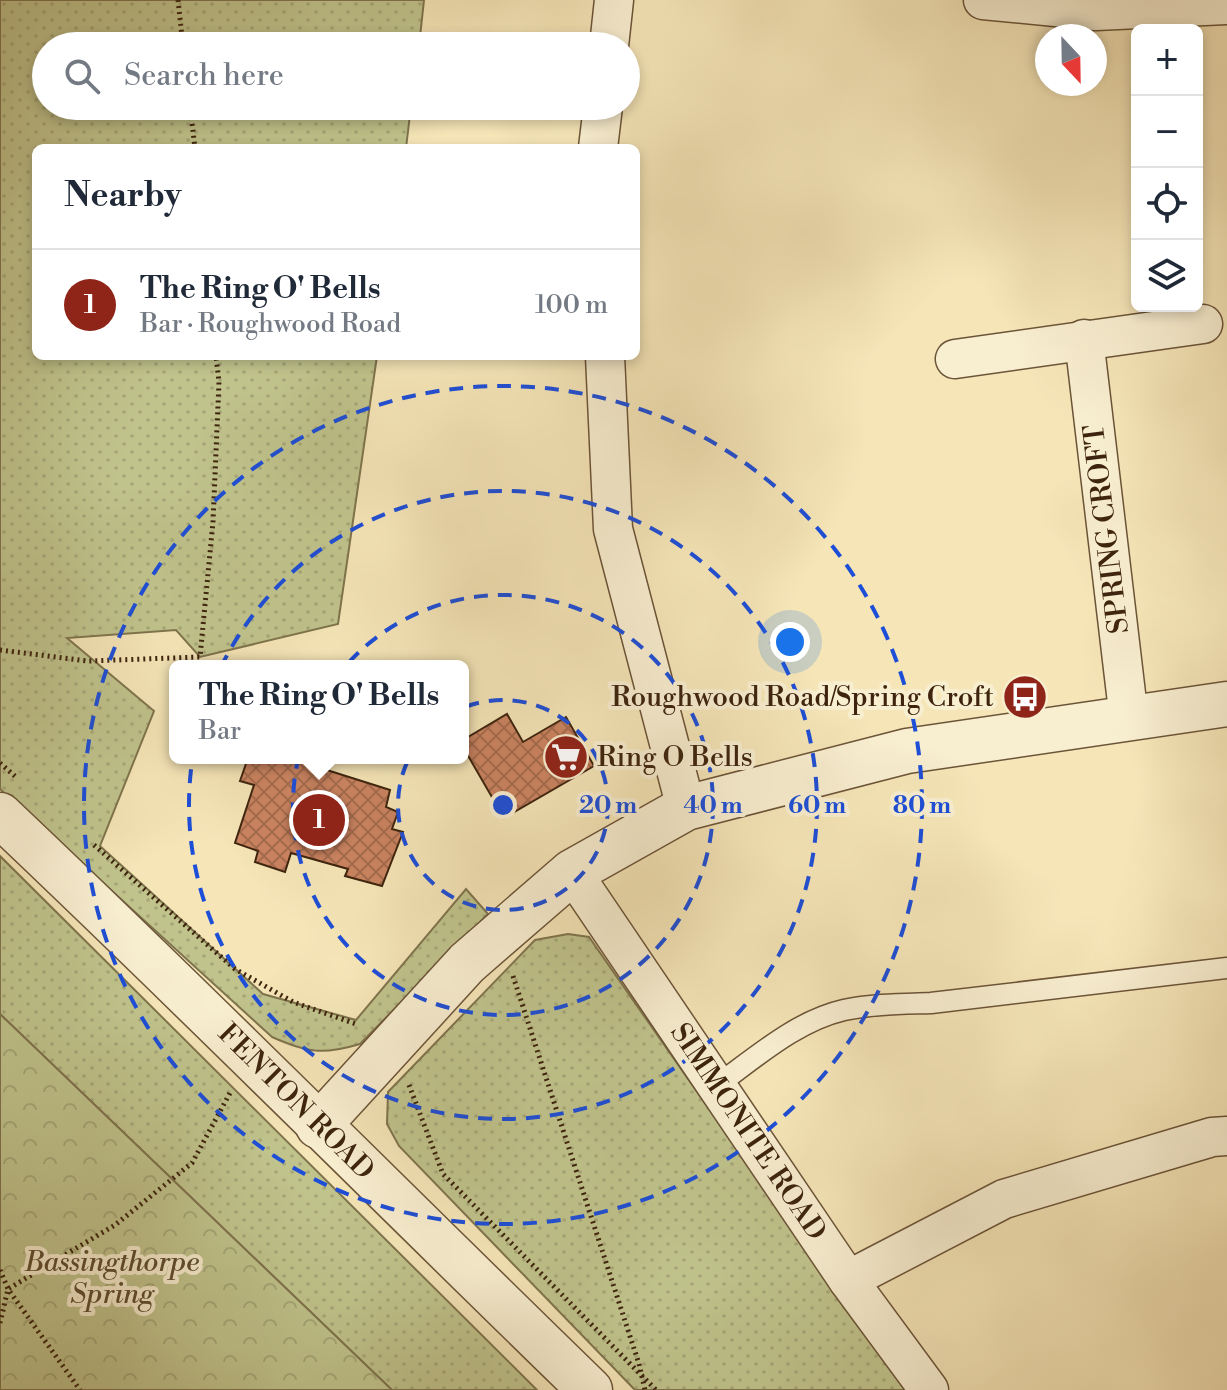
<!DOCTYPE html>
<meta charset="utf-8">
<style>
body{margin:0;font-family:"Libre Bodoni",serif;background:#f2f2f3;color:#1f2937}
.controls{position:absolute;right:24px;top:24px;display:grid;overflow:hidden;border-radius:12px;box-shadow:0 4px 12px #0003}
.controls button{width:72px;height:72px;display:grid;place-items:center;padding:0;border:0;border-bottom:2px solid #e0e1e3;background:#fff;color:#1f2937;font:40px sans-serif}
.compass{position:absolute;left:1035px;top:24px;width:72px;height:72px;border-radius:50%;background:#fff;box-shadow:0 4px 12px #0003;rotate:158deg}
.you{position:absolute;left:790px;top:642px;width:28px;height:28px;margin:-20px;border:6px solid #fff;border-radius:50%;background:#1a73e8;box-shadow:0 0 0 12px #1a73e833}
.badge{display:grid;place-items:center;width:52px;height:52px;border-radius:50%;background:#8f2418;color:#fff;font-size:26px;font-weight:700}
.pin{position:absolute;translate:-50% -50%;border:4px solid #fff;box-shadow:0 2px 8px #0006}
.popup{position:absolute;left:169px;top:660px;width:300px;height:104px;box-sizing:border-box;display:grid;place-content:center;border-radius:12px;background:#fff;filter:drop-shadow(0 2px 6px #0005);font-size:26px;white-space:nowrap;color:#747a83}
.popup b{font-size:30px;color:#1f2937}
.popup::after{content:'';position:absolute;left:50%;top:100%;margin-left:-16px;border:16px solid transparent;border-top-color:#fff}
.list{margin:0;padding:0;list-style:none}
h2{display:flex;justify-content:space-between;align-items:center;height:104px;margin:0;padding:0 32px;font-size:34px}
h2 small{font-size:26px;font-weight:400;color:#747a83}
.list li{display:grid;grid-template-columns:52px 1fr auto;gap:24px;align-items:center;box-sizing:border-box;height:112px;padding:0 32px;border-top:2px solid #e0e1e3}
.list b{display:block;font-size:30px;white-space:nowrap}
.list p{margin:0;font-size:26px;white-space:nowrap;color:#747a83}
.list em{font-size:26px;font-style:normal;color:#747a83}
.icon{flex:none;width:44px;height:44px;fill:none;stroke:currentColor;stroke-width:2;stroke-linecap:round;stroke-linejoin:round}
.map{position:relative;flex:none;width:1227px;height:1390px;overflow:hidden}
.search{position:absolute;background:#fff;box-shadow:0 4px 12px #0003;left:32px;top:32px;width:608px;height:88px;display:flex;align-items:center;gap:20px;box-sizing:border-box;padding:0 28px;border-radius:44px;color:#747a83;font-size:30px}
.panel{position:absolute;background:#fff;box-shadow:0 4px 12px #0003;left:32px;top:144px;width:608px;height:216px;border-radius:12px}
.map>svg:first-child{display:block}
.grass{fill:url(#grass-dots);stroke:#7f744d;stroke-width:2}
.forest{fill:url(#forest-crowns);stroke:#7f744d;stroke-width:2}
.building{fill:url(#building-cross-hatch);stroke:#3e240e;stroke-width:2}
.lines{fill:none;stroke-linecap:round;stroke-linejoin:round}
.service-casing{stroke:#6c5438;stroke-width:23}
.minor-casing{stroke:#6c5438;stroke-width:41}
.tertiary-casing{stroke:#6c5438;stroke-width:47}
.path{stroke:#3e240e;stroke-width:5;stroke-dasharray:2 4;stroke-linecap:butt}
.service{stroke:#f8eed0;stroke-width:20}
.minor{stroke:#f8eed0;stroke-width:38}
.tertiary{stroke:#f8eed0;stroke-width:44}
.ring{fill:none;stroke:#1d4ed8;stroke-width:4;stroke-dasharray:14 10}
.labels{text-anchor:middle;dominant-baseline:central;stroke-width:8;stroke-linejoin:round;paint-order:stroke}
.street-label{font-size:28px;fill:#3e240e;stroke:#f8eed0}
.poi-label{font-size:28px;fill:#3e240e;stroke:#f8eed0;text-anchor:end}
.park-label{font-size:28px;font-style:italic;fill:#5e4c2e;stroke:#f8eed0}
.centre{fill:#1d4ed8;stroke:#f8eed0;stroke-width:4}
.ring-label{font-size:24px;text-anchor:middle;font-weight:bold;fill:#1d4ed8;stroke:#f8eed0;stroke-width:8;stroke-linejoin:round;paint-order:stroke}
</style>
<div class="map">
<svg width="1227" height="1390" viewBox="0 0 1227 1390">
<defs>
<pattern id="grass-dots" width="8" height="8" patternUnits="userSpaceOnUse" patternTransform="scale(2)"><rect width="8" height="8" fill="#c0c38c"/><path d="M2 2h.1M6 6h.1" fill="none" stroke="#a6a778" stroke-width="1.8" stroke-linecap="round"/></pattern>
<pattern id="forest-crowns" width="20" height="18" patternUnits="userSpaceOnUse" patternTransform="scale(2)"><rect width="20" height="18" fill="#c0c38c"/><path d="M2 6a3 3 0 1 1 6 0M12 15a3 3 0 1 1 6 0" fill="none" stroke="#a6a778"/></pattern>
<pattern id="building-cross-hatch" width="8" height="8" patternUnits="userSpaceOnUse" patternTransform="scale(2)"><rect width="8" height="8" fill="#ca8360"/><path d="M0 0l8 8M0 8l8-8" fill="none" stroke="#a56b4e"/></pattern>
</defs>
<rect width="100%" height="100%" fill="#f5e5b7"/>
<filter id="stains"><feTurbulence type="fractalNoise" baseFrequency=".0025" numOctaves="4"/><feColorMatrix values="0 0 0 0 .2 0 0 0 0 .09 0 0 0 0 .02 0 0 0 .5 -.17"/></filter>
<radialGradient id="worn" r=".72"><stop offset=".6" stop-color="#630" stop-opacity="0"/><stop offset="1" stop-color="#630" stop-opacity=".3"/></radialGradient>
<g class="grass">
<path d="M0,0H424L419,46H46V106H411L406,148H36V356H377L338,624L200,657L176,630L67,638L154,711L100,846L263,994L356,1020L466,889L488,914L360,1044C323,1055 308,1053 272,1037L0,789Z"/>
<polygon points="0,856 537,1390 392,1390 0,1014"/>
<polygon points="568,934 589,937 905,1390 635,1390 399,1146 387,1124 388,1092 535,940"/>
</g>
<polygon class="forest" points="0,1014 392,1390 0,1390"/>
<g class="building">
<polygon points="507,714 523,742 566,717 594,766 504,818 463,747 463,740"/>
<polygon points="248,758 289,758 390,790 386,807 398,812 392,829 403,832 382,886 345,876 348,869 291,853 285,872 255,862 258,851 235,843 254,785 240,781"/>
</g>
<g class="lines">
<g class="service-casing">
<path id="service" d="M716,1086C755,1058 796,1021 844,1010C873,1004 901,1004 931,1003L1227,968"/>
</g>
<g class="minor-casing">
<g id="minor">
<polyline points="983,0 1096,11 1227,5"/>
<polyline points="609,46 614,0"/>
<polyline points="598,148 603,106"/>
<polyline points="1084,339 1129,719"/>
<polyline points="605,356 613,529 686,808"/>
<polyline points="955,359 1203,324"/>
<polyline points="572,872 848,1280 929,1390"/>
<polyline points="848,1280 1004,1199 1212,1137 1227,1136"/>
</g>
</g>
<g class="tertiary-casing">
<g id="tertiary">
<path d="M0,815C200,1004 393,1199 590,1390"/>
<polyline points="318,1126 467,963 572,872 686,808 907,751 1227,704"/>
</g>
</g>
<g class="path">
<polyline points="178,0 183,46"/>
<polyline points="190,106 195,148"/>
<polyline points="0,650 88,661 200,657 213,522 219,382 216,356"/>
<polyline points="0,763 17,778"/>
<polyline points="94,845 235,969 293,1002 356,1024"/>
<polyline points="513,976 639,1364 645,1390"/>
<polyline points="409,1085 443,1174 656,1390"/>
<polyline points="0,1270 8,1289 80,1390"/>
<polyline points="0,1323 8,1289 115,1225 192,1163 230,1093"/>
</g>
<use href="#service" class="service"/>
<use href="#minor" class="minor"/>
<use href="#tertiary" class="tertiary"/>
</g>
<g class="ring">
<circle cx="503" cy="805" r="105"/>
<circle cx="503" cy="805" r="210"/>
<circle cx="503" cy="805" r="314"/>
<circle cx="503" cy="805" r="419"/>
</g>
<defs>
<g id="bus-disc" transform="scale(2.3)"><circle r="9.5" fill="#8f2418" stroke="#f8eed0"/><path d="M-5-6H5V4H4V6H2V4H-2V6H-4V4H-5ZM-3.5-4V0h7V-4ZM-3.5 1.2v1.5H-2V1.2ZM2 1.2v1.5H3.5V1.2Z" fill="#fff"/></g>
<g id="supermarket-disc" transform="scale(2.3)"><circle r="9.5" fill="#8f2418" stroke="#f8eed0"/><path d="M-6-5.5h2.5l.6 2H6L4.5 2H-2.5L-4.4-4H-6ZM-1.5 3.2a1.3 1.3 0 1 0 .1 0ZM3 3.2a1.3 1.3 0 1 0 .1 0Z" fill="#fff"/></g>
</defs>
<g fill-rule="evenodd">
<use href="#bus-disc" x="1025" y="697"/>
<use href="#supermarket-disc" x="566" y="757"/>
</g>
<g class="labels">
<g class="street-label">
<text transform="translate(1107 529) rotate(-97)">SPRING CROFT</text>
<text transform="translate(296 1102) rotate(45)">FENTON ROAD</text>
<text transform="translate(748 1132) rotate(56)">SIMMONITE ROAD</text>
</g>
<g class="poi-label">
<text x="994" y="697">Roughwood Road/Spring Croft</text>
<text x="597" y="757" text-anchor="start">Ring O Bells</text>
</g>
<g class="park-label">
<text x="112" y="1262">Bassingthorpe<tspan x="112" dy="32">Spring</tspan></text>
</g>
</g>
<circle cx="503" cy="805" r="12" class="centre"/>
<g class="ring-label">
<text x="608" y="813">20 m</text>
<text x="713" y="813">40 m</text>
<text x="817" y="813">60 m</text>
<text x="922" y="813">80 m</text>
</g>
<rect width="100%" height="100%" filter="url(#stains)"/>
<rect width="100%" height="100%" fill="url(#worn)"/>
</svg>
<div class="controls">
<button>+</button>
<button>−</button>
<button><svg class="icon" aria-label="locate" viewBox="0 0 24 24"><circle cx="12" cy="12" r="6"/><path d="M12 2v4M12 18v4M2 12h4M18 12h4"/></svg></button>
<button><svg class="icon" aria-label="layers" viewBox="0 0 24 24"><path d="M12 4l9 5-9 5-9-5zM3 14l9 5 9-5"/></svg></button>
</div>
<svg class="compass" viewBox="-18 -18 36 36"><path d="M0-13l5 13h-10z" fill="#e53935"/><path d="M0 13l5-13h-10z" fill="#747a83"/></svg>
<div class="you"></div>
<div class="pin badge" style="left:319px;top:820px">1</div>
<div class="popup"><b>The Ring O' Bells</b>Bar</div>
<div class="search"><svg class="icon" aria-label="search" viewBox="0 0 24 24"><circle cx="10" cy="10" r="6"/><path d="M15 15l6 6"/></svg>Search here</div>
<section class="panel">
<h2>Nearby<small></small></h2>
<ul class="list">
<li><span class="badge">1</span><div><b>The Ring O' Bells</b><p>Bar · Roughwood Road</p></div><em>100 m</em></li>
</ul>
</section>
</div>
